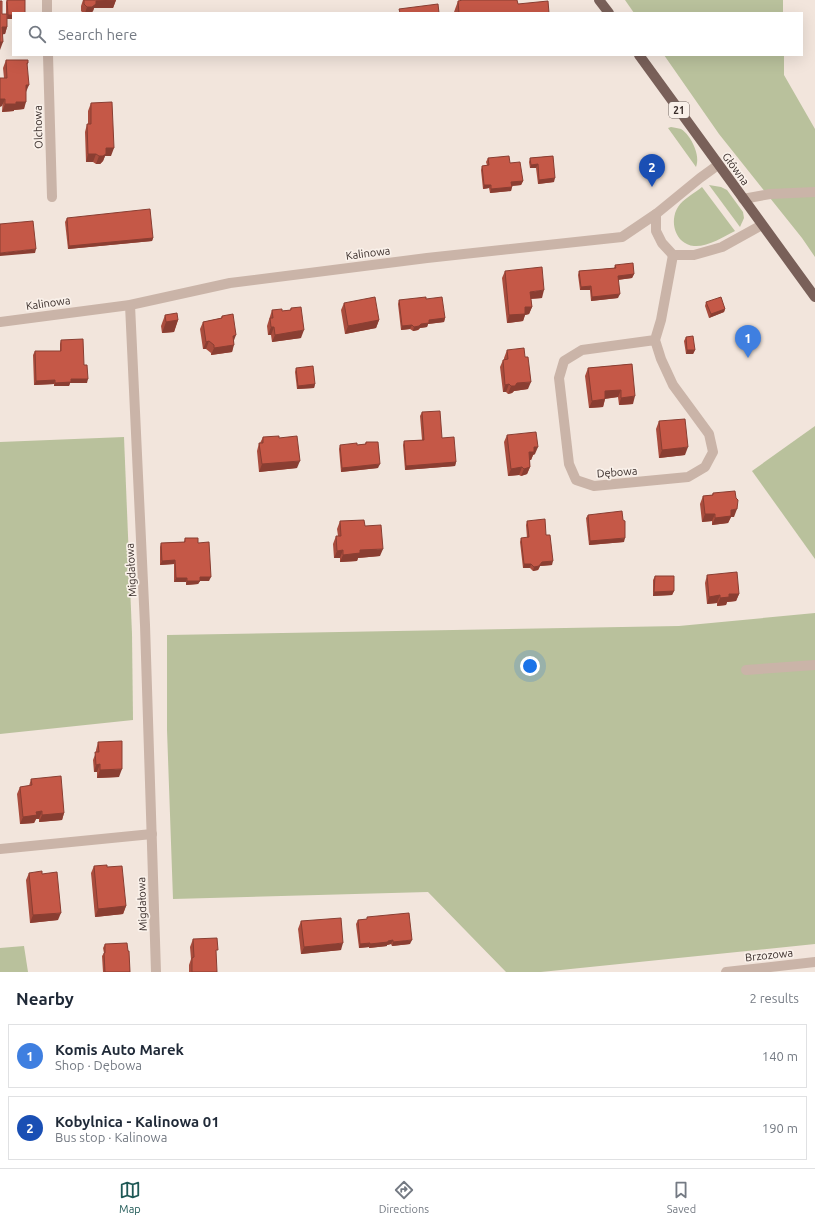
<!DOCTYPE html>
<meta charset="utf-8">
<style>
body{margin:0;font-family:Ubuntu,sans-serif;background:#f6f6f7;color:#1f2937}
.you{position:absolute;left:530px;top:666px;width:14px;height:14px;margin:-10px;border:3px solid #fff;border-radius:50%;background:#1a73e8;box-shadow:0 0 0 6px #1a73e833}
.badge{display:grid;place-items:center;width:26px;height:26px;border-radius:50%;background:#1e5855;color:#fff;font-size:13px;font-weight:700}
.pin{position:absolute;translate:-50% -33px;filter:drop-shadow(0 1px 2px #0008)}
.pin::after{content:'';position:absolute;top:21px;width:14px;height:12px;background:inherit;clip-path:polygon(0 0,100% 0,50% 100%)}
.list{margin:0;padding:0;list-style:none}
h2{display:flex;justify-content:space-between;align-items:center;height:52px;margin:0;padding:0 16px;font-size:17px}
h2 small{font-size:13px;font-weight:400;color:#747a83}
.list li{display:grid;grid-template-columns:26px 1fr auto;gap:12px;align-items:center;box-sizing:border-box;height:64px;margin:0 8px 8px;padding:0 8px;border:1px solid #e0e1e3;border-radius:0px}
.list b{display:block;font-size:15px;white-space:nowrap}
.list p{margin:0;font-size:13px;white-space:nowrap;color:#747a83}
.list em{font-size:13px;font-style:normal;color:#747a83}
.icon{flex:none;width:22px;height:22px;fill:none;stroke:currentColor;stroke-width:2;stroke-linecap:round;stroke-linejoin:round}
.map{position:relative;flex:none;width:815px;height:972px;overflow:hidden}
.search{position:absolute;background:#fff;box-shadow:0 4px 16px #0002;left:12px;right:12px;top:12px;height:44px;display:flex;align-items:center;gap:10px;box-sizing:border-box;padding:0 14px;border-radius:0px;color:#747a83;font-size:15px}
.sheet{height:196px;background:#fff}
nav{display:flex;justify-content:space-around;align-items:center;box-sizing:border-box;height:56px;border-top:1px solid #e0e1e3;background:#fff;font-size:11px;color:#747a83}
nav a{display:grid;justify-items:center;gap:2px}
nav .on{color:#1e5855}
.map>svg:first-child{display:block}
.green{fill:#b9c19c}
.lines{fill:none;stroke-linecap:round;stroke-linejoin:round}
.street{stroke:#cab4a8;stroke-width:10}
.primary{stroke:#796059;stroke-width:10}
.wall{fill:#a94c3d}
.shaded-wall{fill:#8a3e32}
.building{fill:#c55847;stroke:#8a3e32}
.labels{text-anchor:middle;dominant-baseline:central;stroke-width:3.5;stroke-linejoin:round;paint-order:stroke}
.shield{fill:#f9f0e9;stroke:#716662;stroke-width:1}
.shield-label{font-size:10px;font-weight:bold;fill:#372b28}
.street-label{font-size:11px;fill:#372b28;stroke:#f9f0e9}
</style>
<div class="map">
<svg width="815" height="972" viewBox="0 0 815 972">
<rect width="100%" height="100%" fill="#f2e5dc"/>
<g class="green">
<polygon points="625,0 783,0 783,13 634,13"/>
<polygon points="664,55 784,55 784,75 815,129 815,257 802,238 719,134"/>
<path d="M671,127C675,128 678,128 681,129C691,135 701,156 696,167L668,128Z"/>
<polygon points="709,185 721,187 727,190 743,212 744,218 740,227"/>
<path d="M702,187L735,231C723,237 708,247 694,246C675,244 669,221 678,207C683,199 695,193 702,187Z"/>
<polygon points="815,426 815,559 752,471"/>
<polygon points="124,437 132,634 133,720 0,734 0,442"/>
<polygon points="815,613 815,944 541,972 506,972 428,892 173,899 167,730 167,635 679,626"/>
<polygon points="24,946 28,972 0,972 0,948"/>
</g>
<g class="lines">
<g class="street">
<polyline points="47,0 47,13"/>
<polyline points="48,55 52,197"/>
<polyline points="743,199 770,194 815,192"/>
<polyline points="656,214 656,231 662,243 673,255"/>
<polyline points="673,255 694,255 722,247 762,225"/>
<polyline points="130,305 145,625 156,972"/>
<polyline points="0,322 130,305 230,283 427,258 622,237 656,214 700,178 718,165"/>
<polyline points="655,340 582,350 564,361 559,378 569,464 576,480 594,486 688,477 705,467 713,452 709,434 673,385 661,359 655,340 661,320 673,255"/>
<polyline points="746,670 815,665"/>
<polyline points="0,849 152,834"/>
<polyline points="726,972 815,962"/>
</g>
<g class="primary">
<polyline points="599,0 609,13"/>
<polyline points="639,55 815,297"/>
</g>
</g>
<g class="wall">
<polygon points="7,0 25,0 7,19 7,27 5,34 2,14 6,14 6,2"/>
<polygon points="83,0 117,0 116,0 113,8 94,8 93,11 91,13 83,13 81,11 81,6"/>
<polygon points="458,1 518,4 549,13 454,13 454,12"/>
<polygon points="6,60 28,63 27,65 26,91 24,109 14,110 14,111 2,112 4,78 3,68"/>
<polygon points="91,103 111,156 105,156 103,161 100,164 96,164 93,162 86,162 85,132 87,124 88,124 88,111"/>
<polygon points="553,156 554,182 538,184 536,168 530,168 529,162 530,158"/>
<polygon points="488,158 510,163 523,181 521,185 512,186 511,191 490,193 489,188 483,189 481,170 482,166 487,165 486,162"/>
<polygon points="67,218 153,238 152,241 68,249 65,222"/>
<polygon points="615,265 634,274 632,278 618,280 618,298 591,301 590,290 580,290 578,275 579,271 614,268"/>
<polygon points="505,271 542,298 531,299 532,307 529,314 525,315 523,321 507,323 502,278"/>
<polygon points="426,299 445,318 444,322 428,324 427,327 420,328 418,330 413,331 410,329 401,330 398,304 399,300"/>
<polygon points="706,302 725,309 724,312 709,318 705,306"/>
<polygon points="344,303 379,320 376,328 345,334 341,310"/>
<polygon points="291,308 301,338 272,342 271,335 268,335 267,326 272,310 282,311 290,310"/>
<polygon points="165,315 178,320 174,332 162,333 161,326"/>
<polygon points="222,316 234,341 232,352 211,355 211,353 206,349 203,349 200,329 203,322 221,318"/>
<polygon points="686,337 695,350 693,354 686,354 684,341"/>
<polygon points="61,340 84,365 87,383 70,383 69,386 54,386 54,384 34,385 33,355 35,351 60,351 60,344"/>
<polygon points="507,350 528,389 514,391 512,393 508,394 506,392 503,392 500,367 503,360 504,360 504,358"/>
<polygon points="632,364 633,404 619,405 618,397 605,399 603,407 589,408 585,376 588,368"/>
<polygon points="296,368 315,384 314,388 297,389 295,372"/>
<polygon points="422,412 442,438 456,462 455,466 405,470 403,445 404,441 422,440 420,416"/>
<polygon points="659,421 685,455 659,458 656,429"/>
<polygon points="507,435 535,454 533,455 531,460 530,460 530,467 527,474 521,476 519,475 508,476 504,442"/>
<polygon points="263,437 279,438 297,468 259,472 257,451 259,443 260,443"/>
<polygon points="366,442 378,468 341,472 339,449 340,445 357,445 365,444"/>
<polygon points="713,493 734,517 731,517 728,523 712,525 712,521 702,522 700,504 703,496 712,495"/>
<polygon points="588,515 624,542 589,545 586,518"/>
<polygon points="340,521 365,526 380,556 358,558 357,561 340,562 340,558 334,558 333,544 336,536 338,536 337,529"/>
<polygon points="527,521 546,535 552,565 540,566 538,570 533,571 530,568 523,568 520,542 521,538 527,538 526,525"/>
<polygon points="185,538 198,543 209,581 200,581 198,584 186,585 186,582 174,582 174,564 160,565 160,547 161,543 184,542"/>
<polygon points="707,575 739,594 736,601 727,602 726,605 717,606 717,603 707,604 705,583"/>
<polygon points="655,576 674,591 672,595 653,596 653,580"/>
<polygon points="98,742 119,777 97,778 97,772 94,772 93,760 96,752 96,750"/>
<polygon points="31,779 64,813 62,820 39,822 39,819 36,819 34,823 20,824 17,794 20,787 29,786"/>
<polygon points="94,866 107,867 126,906 123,914 95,917 91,873"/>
<polygon points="29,873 42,874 58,920 30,923 26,880"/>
<polygon points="367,917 410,944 392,946 391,944 387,945 387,946 369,948 369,947 359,948 356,924 358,920 367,919"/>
<polygon points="301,921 341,950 301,954 298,929"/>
<polygon points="193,939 217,972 189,972 189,965 191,959 190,947"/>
<polygon points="105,944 128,951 130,972 103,972 102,956 104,953 103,948"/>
</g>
<g class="shaded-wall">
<polygon points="116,0 113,8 94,8 93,11 91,13 85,13 87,7 96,1 117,0"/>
<polygon points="8,15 13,15 13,19 7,19"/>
<polygon points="2,27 7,27 5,34 0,35"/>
<polygon points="0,42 3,42 0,50"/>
<polygon points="26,85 29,85 26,92"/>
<polygon points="0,99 5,99 2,106 0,107"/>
<polygon points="16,102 26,102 24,109 14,110 14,111 2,112 5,104"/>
<polygon points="106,148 114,148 111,156 105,156 103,161 100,164 96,164 99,156"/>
<polygon points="88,154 96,154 93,162 86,162"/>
<polygon points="538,164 536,168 530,168 531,165"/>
<polygon points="555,178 554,182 538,184 539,180"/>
<polygon points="523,181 521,185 510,186 511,182"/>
<polygon points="484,185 491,185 489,188 483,189"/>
<polygon points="512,187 511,191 490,193 491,189"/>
<polygon points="153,238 152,241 68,249 69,246"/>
<polygon points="36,249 35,253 0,256 0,253"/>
<polygon points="634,274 632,278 616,280 618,276"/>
<polygon points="591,286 590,290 580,290 581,287"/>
<polygon points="544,290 542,298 527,299 530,292"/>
<polygon points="620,294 618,298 591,301 592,297"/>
<polygon points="525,307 532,307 529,314 525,315 523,321 507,323 509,315"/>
<polygon points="725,309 724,312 709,318 711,314"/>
<polygon points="445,318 444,322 428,324 427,327 420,328 418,330 413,331 414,327 429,320"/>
<polygon points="178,320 174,332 162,333 166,322"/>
<polygon points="379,320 376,328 345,334 348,326"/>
<polygon points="412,325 410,329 401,330 402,326"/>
<polygon points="271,327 274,327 271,335 268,335"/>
<polygon points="304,330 301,338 272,342 275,335"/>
<polygon points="236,335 233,343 233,336"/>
<polygon points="209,341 206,349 203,349 206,342"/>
<polygon points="234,345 232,352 211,355 214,348"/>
<polygon points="687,350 695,350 693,354 686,354"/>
<polygon points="71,379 88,379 87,383 70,383 69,386 54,386 55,383"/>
<polygon points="55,380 54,384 34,385 36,381"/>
<polygon points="531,382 528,389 514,391 512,393 508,394 511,386 517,383"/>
<polygon points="315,384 314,388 297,389 298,386"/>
<polygon points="509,384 506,392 503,392 505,385"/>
<polygon points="621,390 618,397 602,399 605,391"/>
<polygon points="635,396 633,404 619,405 621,398"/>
<polygon points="605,399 603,407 589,408 592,401"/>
<polygon points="534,447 538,447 535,454 533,455 531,460 526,460 529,452"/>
<polygon points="688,447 685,455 659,458 662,450"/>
<polygon points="300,461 297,468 259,472 262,464"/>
<polygon points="456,462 455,466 405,470 406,466"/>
<polygon points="380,464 378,468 341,472 342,468"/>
<polygon points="522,467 519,475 508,476 511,469"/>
<polygon points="530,467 527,474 521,476 524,469"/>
<polygon points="737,509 734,517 731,517 728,523 712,525 715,518 731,510"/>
<polygon points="705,514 715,514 712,521 702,522"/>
<polygon points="625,538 624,542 589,545 590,541"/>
<polygon points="383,549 380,556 358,558 357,561 340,562 343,555 360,550"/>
<polygon points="343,550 340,558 334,558 337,551"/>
<polygon points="175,560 174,564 160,565 162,561"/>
<polygon points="553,561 552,565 540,566 538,570 533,571 534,567 542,562"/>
<polygon points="524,564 531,564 530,568 523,568"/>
<polygon points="200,577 211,577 209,581 200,581 198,584 186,585 187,581"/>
<polygon points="176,578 187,578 186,582 174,582"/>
<polygon points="674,591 672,595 653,596 654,592"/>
<polygon points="729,594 739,594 736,601 727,602 726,605 717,606 720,598"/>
<polygon points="720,595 717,603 707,604 709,597"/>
<polygon points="100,764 97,772 94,772 96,765"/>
<polygon points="122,769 119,777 97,778 100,770"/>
<polygon points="42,811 39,819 36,819 34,823 20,824 23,817 36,812"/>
<polygon points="64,813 62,820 39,822 42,815"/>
<polygon points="126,906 123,914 95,917 98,909"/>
<polygon points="61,913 58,920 30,923 33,915"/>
<polygon points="393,940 391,944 387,945 387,946 369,948 370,944"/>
<polygon points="412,940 410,944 392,946 393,942"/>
<polygon points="343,943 341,950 301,954 304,947"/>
<polygon points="370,943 369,947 359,948 360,944"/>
</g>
<g class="building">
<polygon points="7,0 25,0 25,13 13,13 13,15 8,15"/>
<polygon points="84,0 116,0 96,1 96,4 92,7 87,7 84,4"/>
<polygon points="463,0 517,0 518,4 548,1 549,13 459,13 458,1"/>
<polygon points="0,1 2,1 2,14 7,14 7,27 2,27 3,42 0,42"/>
<polygon points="438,4 439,13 400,13 399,9"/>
<polygon points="6,60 28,60 28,63 27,63 29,85 26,85 26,102 16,102 16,104 5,104 5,99 0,99 0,78 7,78"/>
<polygon points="112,102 114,148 106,148 106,154 103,156 99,156 96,154 88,154 87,124 91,124 91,103"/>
<polygon points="509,156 510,163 520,162 523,181 511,182 512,187 491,189 491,185 484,185 482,166 489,165 488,158"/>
<polygon points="553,156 555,178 539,180 538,164 531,165 530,158"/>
<polygon points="150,209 153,238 69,246 67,218"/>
<polygon points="33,221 36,249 0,253 0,224"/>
<polygon points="633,263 634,274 618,276 620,294 592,297 591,286 581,287 579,271 616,268 615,265"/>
<polygon points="542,267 544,290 530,292 532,307 525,307 525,314 509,315 505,271"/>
<polygon points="375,297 379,320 348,326 344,303"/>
<polygon points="426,297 426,299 442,297 445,318 429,320 429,323 421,324 419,326 414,327 412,325 402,326 399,300"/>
<polygon points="721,297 725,309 711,314 706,302"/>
<polygon points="301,307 304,330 275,335 274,327 271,327 270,318 273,318 272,310 282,309 282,311 291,310 291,308"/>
<polygon points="177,313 178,320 166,322 165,315"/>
<polygon points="233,314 236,335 233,336 234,345 214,348 214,345 209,341 206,342 203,322 222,318 222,316"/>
<polygon points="693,336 695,350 687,350 686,337"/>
<polygon points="83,339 84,365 87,365 88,379 71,379 71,382 55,383 55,380 36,381 35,351 61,351 61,340"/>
<polygon points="524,348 525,357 528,357 531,382 517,383 515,386 511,386 509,384 505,385 503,360 508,359 507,350"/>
<polygon points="632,364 635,396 621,398 621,390 605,391 605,399 592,401 588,368"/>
<polygon points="313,366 315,384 298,386 296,368"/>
<polygon points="440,411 442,438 454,437 456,462 406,466 404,441 424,440 422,412"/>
<polygon points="685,419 688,447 662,450 659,421"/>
<polygon points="536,432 538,447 534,447 534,452 529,452 530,467 524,469 522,467 511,469 507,435"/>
<polygon points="279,436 279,438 297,436 300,461 262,464 259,443 263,443 263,437"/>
<polygon points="366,442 378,442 380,464 342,468 340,445 357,443 357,445 366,444"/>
<polygon points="735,491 736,498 738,500 737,509 731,510 731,516 715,518 715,514 705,514 703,496 713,495 713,493"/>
<polygon points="622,511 623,520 625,521 625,538 590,541 588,515"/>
<polygon points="545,519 546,535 550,535 553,561 542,562 539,566 534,567 531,564 524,564 521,538 529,537 527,521"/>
<polygon points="364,520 365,526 381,525 383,549 360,550 360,553 343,555 343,550 337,551 336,536 341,536 340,521"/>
<polygon points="185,538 198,538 198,543 209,542 211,577 200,577 200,581 187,581 187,578 176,578 175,560 162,561 161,543 185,542"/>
<polygon points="737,572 739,594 729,594 729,597 720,598 720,595 709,597 707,575"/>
<polygon points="655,576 674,576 674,591 654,592"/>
<polygon points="122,741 122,769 100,770 100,764 96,765 95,752 99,752 98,742"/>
<polygon points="61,776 64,813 42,815 42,811 36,812 37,815 23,817 20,787 32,785 31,779"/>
<polygon points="107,865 107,867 122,866 126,906 98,909 94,866"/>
<polygon points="42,871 42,874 57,872 61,913 33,915 29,873"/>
<polygon points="409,913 412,940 393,942 393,940 388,941 388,942 370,944 370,943 360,944 358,920 367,919 367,917"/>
<polygon points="341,918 343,943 304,947 301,921"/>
<polygon points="217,938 218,950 216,950 217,972 192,972 192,958 194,957 193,939"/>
<polygon points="127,943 128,951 129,951 130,972 105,972 104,953 105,953 105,944"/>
</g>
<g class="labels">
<rect class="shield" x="669" y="102" width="20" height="16" rx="3"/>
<g class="shield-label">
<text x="679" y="110">21</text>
</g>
<g class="street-label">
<text transform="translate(38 127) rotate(-91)">Olchowa</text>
<text transform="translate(736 169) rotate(54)">Główna</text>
<text transform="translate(368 253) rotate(-7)">Kalinowa</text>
<text transform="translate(48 303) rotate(-8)">Kalinowa</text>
<text transform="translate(617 472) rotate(-4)">Dębowa</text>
<text transform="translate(131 570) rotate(-93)">Migdałowa</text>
<text transform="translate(142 904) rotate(-92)">Migdałowa</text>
<text transform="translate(769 955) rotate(-6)">Brzozowa</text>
</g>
</g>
</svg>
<div class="you"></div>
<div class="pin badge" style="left:748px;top:358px;background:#3f7fe0">1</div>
<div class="pin badge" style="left:652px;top:187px;background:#1a4fb4">2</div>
<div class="search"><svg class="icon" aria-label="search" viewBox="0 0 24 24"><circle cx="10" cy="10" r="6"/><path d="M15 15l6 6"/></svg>Search here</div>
</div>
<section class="sheet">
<h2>Nearby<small>2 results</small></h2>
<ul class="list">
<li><span class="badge" style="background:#3f7fe0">1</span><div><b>Komis Auto Marek</b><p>Shop · Dębowa</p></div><em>140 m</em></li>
<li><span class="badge" style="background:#1a4fb4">2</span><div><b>Kobylnica - Kalinowa 01</b><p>Bus stop · Kalinowa</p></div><em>190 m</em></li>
</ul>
</section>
<nav>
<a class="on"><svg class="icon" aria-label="map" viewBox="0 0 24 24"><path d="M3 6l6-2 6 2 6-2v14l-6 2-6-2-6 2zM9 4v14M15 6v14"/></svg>Map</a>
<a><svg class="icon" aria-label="directions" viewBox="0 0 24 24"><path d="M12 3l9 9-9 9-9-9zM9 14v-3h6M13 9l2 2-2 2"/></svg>Directions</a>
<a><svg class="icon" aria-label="saved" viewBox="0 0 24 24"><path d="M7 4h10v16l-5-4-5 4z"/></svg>Saved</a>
</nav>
